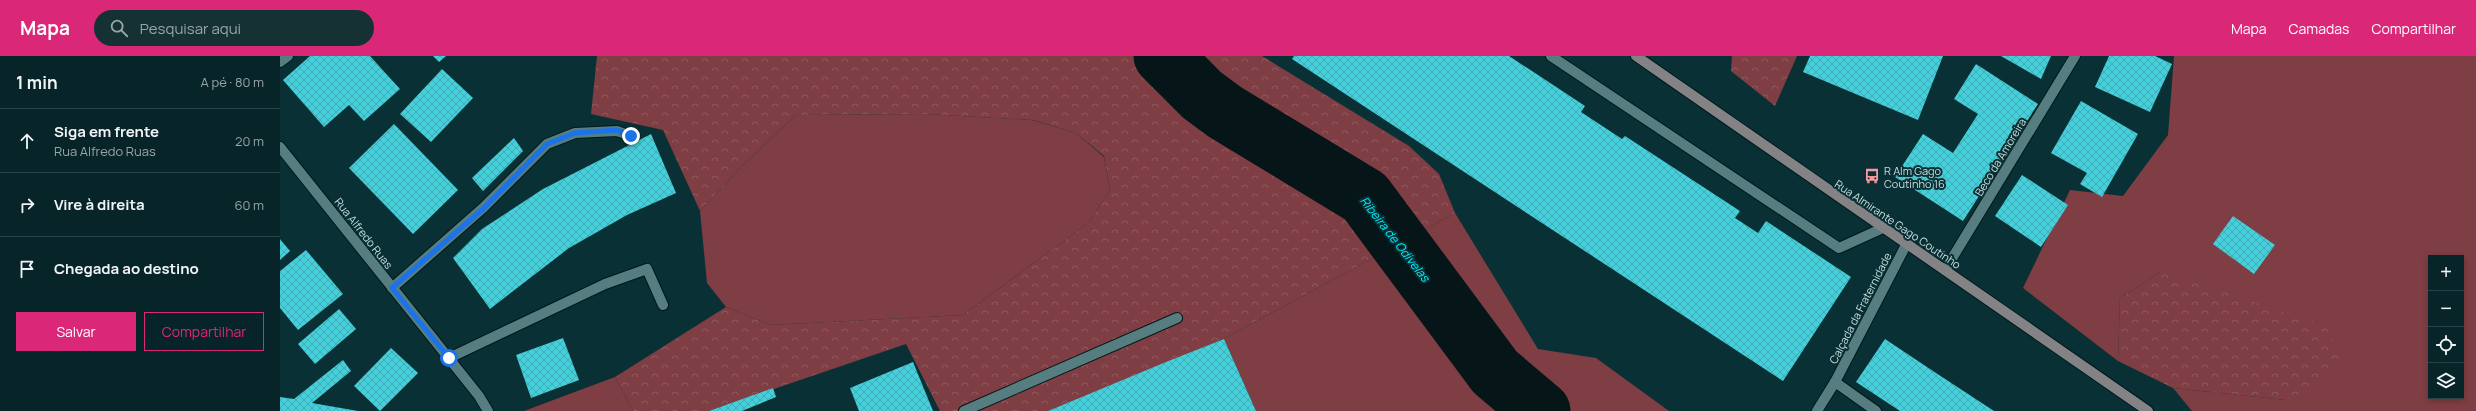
<!DOCTYPE html>
<html lang="pt">
<meta charset="utf-8">
<style>
body{margin:0;font-family:Manrope,sans-serif;background:#153134;color:#f1f3f6}
.controls{position:absolute;right:12px;bottom:12px;display:grid;overflow:hidden;border-radius:0px;box-shadow:0 2px 6px #0003}
.controls button{width:36px;height:36px;display:grid;place-items:center;padding:0;border:0;border-bottom:1px solid #284245;background:#072528;color:#f1f3f6;font:20px sans-serif}
.stop{position:absolute;width:12px;height:12px;margin:-9px;border:3px solid #1a73e8;border-radius:50%;background:#fff}
.stop.end{background:#1a73e8;border-color:#fff;box-shadow:0 1px 4px #0008}
.list{margin:0;padding:0;list-style:none}
h2{display:flex;justify-content:space-between;align-items:center;height:52px;margin:0;padding:0 16px;font-size:17px}
h2 small{font-size:13px;font-weight:400;color:#98a5a8}
.list li{display:grid;grid-template-columns:26px 1fr auto;gap:12px;align-items:center;box-sizing:border-box;height:64px;padding:0 16px;border-top:1px solid #284245}
.list b{display:block;font-size:15px;white-space:nowrap}
.list p{margin:0;font-size:13px;white-space:nowrap;color:#98a5a8}
.list em{font-size:13px;font-style:normal;color:#98a5a8}
.actions{display:flex;gap:8px;padding:12px 16px}
.actions a{flex:1;padding:9px 0;border:1px solid #db2777;border-radius:0px;text-align:center;font-size:14px;color:#db2777}
.actions .main{background:#db2777;color:#fff}
.icon{flex:none;width:22px;height:22px;fill:none;stroke:currentColor;stroke-width:2;stroke-linecap:round;stroke-linejoin:round}
.map{position:relative;flex:none;width:2196px;height:355px;overflow:hidden}
header{display:flex;align-items:center;gap:24px;box-sizing:border-box;height:56px;padding:0 20px;background:#db2777;color:#fff}
header strong{font-size:19px}
nav{display:flex;gap:22px;margin-inline-start:auto;font-size:14px}
.search{width:280px;height:36px;background:#153134;display:flex;align-items:center;gap:10px;box-sizing:border-box;padding:0 14px;border-radius:22px;color:#98a5a8;font-size:15px}
main{display:flex}
aside{flex:1;background:#072528}
.map>svg:first-child{display:block}
.green{fill:#7e3e43;fill-rule:evenodd}
.forest{fill:url(#forest-crowns)}
.lines{fill:none;stroke-linecap:round;stroke-linejoin:round}
.river{stroke:#061618;stroke-width:59}
.building{fill:url(#building-cross-hatch)}
.service-casing{stroke:#00181a;stroke-width:12}
.minor-casing{stroke:#00181a;stroke-width:12}
.secondary-casing{stroke:#00181a;stroke-width:12}
.service{stroke:#567d80;stroke-width:10}
.minor{stroke:#567d80;stroke-width:10}
.secondary{stroke:#838285;stroke-width:10}
.route{stroke:#1a73e8;stroke-width:5}
.labels{text-anchor:middle;dominant-baseline:central;stroke-width:4;stroke-linejoin:round;paint-order:stroke}
.street-label{font-size:11px;fill:#cadedf;stroke:#093135}
.poi-label{font-size:11px;fill:#cadedf;stroke:#093135;text-anchor:start}
.water-label{font-size:12px;font-style:italic;fill:#02edfd;stroke:#093135}
</style>
<header>
<strong>Mapa</strong>
<div class="search"><svg class="icon" aria-label="search" viewBox="0 0 24 24"><circle cx="10" cy="10" r="6"/><path d="M15 15l6 6"/></svg>Pesquisar aqui</div>
<nav><a>Mapa</a><a>Camadas</a><a>Compartilhar</a></nav>
</header>
<main>
<aside>
<h2>1 min<small>A pé · 80 m</small></h2>
<ul class="list">
<li><svg class="icon" aria-label="ahead" viewBox="0 0 24 24"><path d="M12 20V5M6 11l6-6 6 6"/></svg><div><b>Siga em frente</b><p>Rua Alfredo Ruas</p></div><em>20 m</em></li>
<li><svg class="icon" aria-label="right" viewBox="0 0 24 24"><path d="M7 20v-9h11M14 6l5 5-5 5"/></svg><div><b>Vire à direita</b></div><em>60 m</em></li>
<li><svg class="icon" aria-label="arrive" viewBox="0 0 24 24"><path d="M6 21V4h12l-3 4 3 4H6"/></svg><div><b>Chegada ao destino</b></div></li>
</ul>
<div class="actions"><a class="main">Salvar</a><a>Compartilhar</a></div>
</aside>
<div class="map">
<svg width="2196" height="355" viewBox="0 0 2196 355">
<defs>
<pattern id="forest-crowns" width="20" height="18" patternUnits="userSpaceOnUse"><rect width="20" height="18" fill="#7e3e43"/><path d="M2 6a3 3 0 1 1 6 0M12 15a3 3 0 1 1 6 0" fill="none" stroke="#8f595e"/></pattern>
<pattern id="building-cross-hatch" width="8" height="8" patternUnits="userSpaceOnUse"><rect width="8" height="8" fill="#44cfdb"/><path d="M0 0l8 8M0 8l8-8" fill="none" stroke="#42acb5"/></pattern>
</defs>
<rect width="100%" height="100%" fill="#093135"/>
<g class="green">
<path d="M1894,0H2196V355H1912L1893,332L2006,344L1881,215L1855,233L1840,241L1838,305L1743,232L1790,134L1843,140L1888,79ZM2151,202H2181V340H2151Z"/>
<polygon points="646,58 752,64 796,77 824,101 830,134 808,167 683,259 491,269 446,251 427,227 420,155 462,110 516,59"/>
<polygon points="1175,157 1258,293 1316,302 1389,355 976,355 944,283"/>
<polygon points="335,321 353,355 244,355"/>
</g>
<g class="forest">
<polygon points="317,0 982,0 1129,90 1159,118 1175,157 944,283 768,355 660,355 626,288 429,355 353,355 335,321 446,251 491,269 683,259 808,167 830,134 824,100 796,77 753,64 646,58 516,59 462,110 420,155 383,74 311,58"/>
<polygon points="1452,0 1517,0 1495,50 1451,15"/>
<polygon points="1881,215 2046,270 2061,302 2039,330 2006,344 1893,332 1838,305 1840,241 1855,233"/>
</g>
<g class="lines">
<polyline class="river" points="883,0 922,39 945,56 1085,141 1215,316 1261,355"/>
</g>
<g class="building">
<polygon points="30,0 90,0 120,33 84,65 69,49 44,71 3,24"/>
<polygon points="153,0 166,0 159,6"/>
<polygon points="1014,0 1229,0 1305,50 1301,56 1342,83 1345,80 1460,155 1455,162 1478,177 1486,165 1571,221 1503,325 1012,3"/>
<polygon points="1530,0 1663,0 1638,64 1523,16"/>
<polygon points="1721,0 1771,0 1761,23"/>
<polygon points="1829,0 1875,0 1892,8 1870,56 1815,31"/>
<polygon points="1696,8 1758,48 1683,165 1615,121 1643,78 1673,97 1698,58 1674,43"/>
<polygon points="162,13 193,42 151,86 120,58"/>
<polygon points="1801,45 1858,78 1822,141 1800,128 1807,117 1771,97"/>
<polygon points="114,68 178,134 133,178 69,112"/>
<polygon points="371,78 396,137 347,159 289,192 210,253 173,202 202,173 263,133"/>
<polygon points="234,82 243,95 203,135 192,122"/>
<polygon points="1742,119 1788,149 1761,191 1715,160"/>
<polygon points="1953,160 1995,189 1974,218 1933,188"/>
<polygon points="0,183 10,195 0,204"/>
<polygon points="26,194 63,238 18,274 0,252 0,215"/>
<polygon points="59,253 76,273 35,308 18,288"/>
<polygon points="283,282 299,324 251,342 236,299"/>
<polygon points="944,283 976,355 768,355 886,306"/>
<polygon points="1605,283 1656,317 1714,355 1620,355 1576,326"/>
<polygon points="111,292 138,317 100,355 74,330"/>
<polygon points="63,304 71,315 32,347 78,355 0,355 0,341 14,343"/>
<polygon points="633,306 653,355 579,355 570,332"/>
<polygon points="493,332 496,341 462,355 429,355"/>
</g>
<g class="lines">
<g class="service-casing">
<g id="service">
<polyline points="1271,0 1559,192 1603,172"/>
<polyline points="0,6 8,0"/>
<polyline points="112,232 204,151 267,88 295,77 337,75 351,80"/>
<polyline points="169,302 325,228 367,213 383,249"/>
<polyline points="684,355 897,262"/>
</g>
</g>
<g class="minor-casing">
<g id="minor">
<polyline points="0,91 199,340 208,355"/>
<polyline points="1665,214 1795,0"/>
<polyline points="1555,326 1596,355"/>
<polyline points="1537,355 1555,326 1626,189"/>
</g>
</g>
<g class="secondary-casing">
<polyline id="secondary" points="1356,0 1868,355"/>
</g>
<use href="#service" class="service"/>
<use href="#minor" class="minor"/>
<use href="#secondary" class="secondary"/>
</g>
<g class="lines">
<polyline class="route" points="169,302 112,232 204,152 267,88 295,77 337,74 351,80"/>
</g>
<defs>
<g id="bus-bare" transform="scale(1.2)"><path d="M-5-6H5V4H4V6H2V4H-2V6H-4V4H-5ZM-3.5-4V0h7V-4ZM-3.5 1.2v1.5H-2V1.2ZM2 1.2v1.5H3.5V1.2Z" fill="#f49a9f" stroke="#093135" stroke-width="2.5" paint-order="stroke"/></g>
</defs>
<g fill-rule="evenodd">
<use href="#bus-bare" x="1592" y="120"/>
</g>
<g class="labels">
<g class="street-label">
<text transform="translate(1720 101) rotate(-59)">Beco da Amoreira</text>
<text transform="translate(1618 168) rotate(34)">Rua Almirante Gago Coutinho</text>
<text transform="translate(84 177) rotate(52)">Rua Alfredo Ruas</text>
<text transform="translate(1580 252) rotate(-63)">Calçada da Fraternidade</text>
</g>
<g class="poi-label">
<text x="1604" y="114">R Alm Gago<tspan x="1604" dy="13">Coutinho 16</tspan></text>
</g>
<g class="water-label">
<text transform="translate(1115 183) rotate(52)">Ribeira de Odivelas</text>
</g>
</g>
</svg>
<div class="controls">
<button>+</button>
<button>−</button>
<button><svg class="icon" aria-label="locate" viewBox="0 0 24 24"><circle cx="12" cy="12" r="6"/><path d="M12 2v4M12 18v4M2 12h4M18 12h4"/></svg></button>
<button><svg class="icon" aria-label="layers" viewBox="0 0 24 24"><path d="M12 4l9 5-9 5-9-5zM3 14l9 5 9-5"/></svg></button>
</div>
<div class="stop" style="left:169px;top:302px"></div>
<div class="stop end" style="left:351px;top:80px"></div>
</div>
</main>
